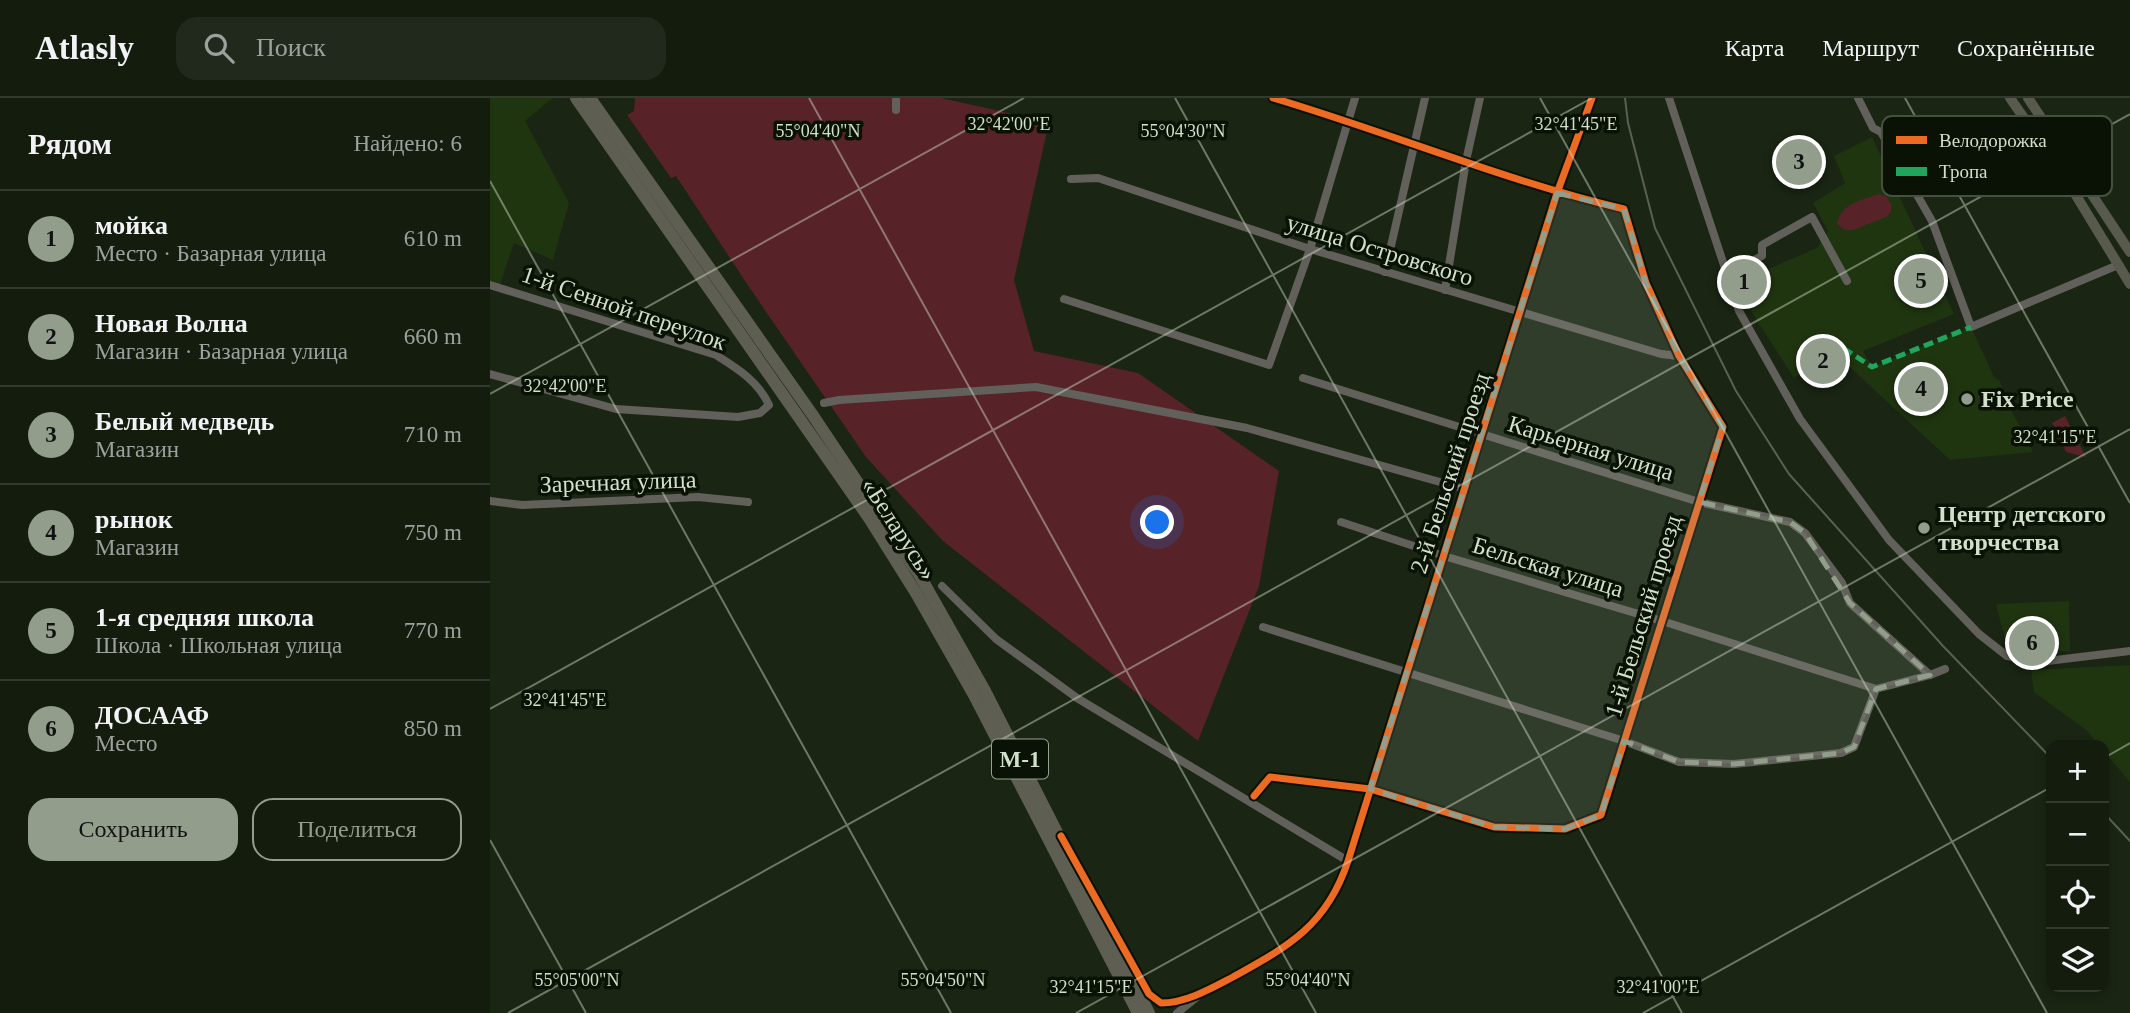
<!DOCTYPE html>
<html lang="ru">
<meta charset="utf-8">
<style>
body{margin:0;font-family:"Times New Roman",serif;background:#21291c;color:#f1f3f6}
.controls{position:absolute;right:21px;bottom:21px;display:grid;overflow:hidden;border-radius:14px;box-shadow:0 4px 10px #0003}
.controls button{width:63px;height:63px;display:grid;place-items:center;padding:0;border:0;border-bottom:2px solid #333a2e;background:#141c0e;color:#f1f3f6;font:35px sans-serif}
.you{position:absolute;left:668px;top:425px;width:24px;height:24px;margin:-18px;border:5px solid #fff;border-radius:50%;background:#1a73e8;box-shadow:0 0 0 10px #1a73e833}
.badge{display:grid;place-items:center;width:46px;height:46px;border-radius:50%;background:#929e8b;color:#111;font-size:23px;font-weight:700}
.pin{position:absolute;translate:-50% -50%;border:4px solid #fff;box-shadow:0 2px 7px #0006}
.list{margin:0;padding:0;list-style:none}
h2{display:flex;justify-content:space-between;align-items:center;height:91px;margin:0;padding:0 28px;font-size:30px}
h2 small{font-size:23px;font-weight:400;color:#9da19e}
.list li{display:grid;grid-template-columns:46px 1fr auto;gap:21px;align-items:center;box-sizing:border-box;height:98px;padding:0 28px;border-top:2px solid #333a2e}
.list b{display:block;font-size:26px;white-space:nowrap}
.list p{margin:0;font-size:23px;white-space:nowrap;color:#9da19e}
.list em{font-size:23px;font-style:normal;color:#9da19e}
.actions{display:flex;gap:14px;padding:21px 28px}
.actions a{flex:1;padding:16px 0;border:2px solid #929e8b;border-radius:21px;text-align:center;font-size:24px;color:#929e8b}
.actions .main{background:#929e8b;color:#111}
.icon{flex:none;width:38px;height:38px;fill:none;stroke:currentColor;stroke-width:2;stroke-linecap:round;stroke-linejoin:round}
.map{position:relative;flex:none;width:1640px;height:915px;overflow:hidden}
header{display:flex;align-items:center;gap:42px;box-sizing:border-box;height:98px;padding:0 35px;background:#141c0e;border-bottom:2px solid #333a2e}
header strong{font-size:33px}
nav{display:flex;gap:38px;margin-inline-start:auto;font-size:24px}
.search{width:490px;height:63px;background:#21291c;display:flex;align-items:center;gap:18px;box-sizing:border-box;padding:0 24px;border-radius:21px;color:#9da19e;font-size:26px}
main{display:flex}
aside{flex:1;background:#141c0e}
.map>svg:first-child{display:block}
.built{fill:#1f3510}
.green{fill:#582229}
.lines{fill:none;stroke-linecap:round;stroke-linejoin:round}
.minor{stroke:#62605a;stroke-width:8}
.secondary{stroke:#595a4e;stroke-width:10}
.trunk{stroke:#5e5f52;stroke-width:12}
.rail{stroke:#5c6054;stroke-width:2}
.quiet{stroke:#20a55d;stroke-width:5;stroke-dasharray:10 5;stroke-linecap:butt}
.cycleway-casing{stroke:#0a1205;stroke-width:11}
.cycleway{stroke:#ed6a23;stroke-width:7}
.marked{fill:#929e8b;fill-opacity:0.2;stroke:#929e8b;stroke-width:5;stroke-dasharray:14 9;stroke-linejoin:round}
.ticks{fill:none;stroke:#d2dfcb;stroke-width:2;stroke-opacity:0.45}
.poi-dot{fill:#929e8b;stroke:#0a1205;stroke-width:2.5}
.labels{text-anchor:middle;dominant-baseline:central;stroke-width:7;stroke-linejoin:round;paint-order:stroke}
.shield{fill:#0a1205;stroke:#96a290;stroke-width:2}
.shield-label{font-size:23px;font-weight:bold;fill:#d2dfcb}
.street-label{font-size:24px;fill:#d2dfcb;stroke:#0a1205}
.poi-label{font-size:24px;font-weight:bold;fill:#d2dfcb;stroke:#0a1205;text-anchor:start}
.key{fill:#0a1205;stroke:#465040;stroke-width:2}
.key-label{font-size:19px;fill:#d2dfcb}
.ticks-label{font-size:18px;text-anchor:middle;fill:#d2dfcb;stroke:#0a1205;stroke-width:7;stroke-linejoin:round;paint-order:stroke}
</style>
<header>
<strong>Atlasly</strong>
<div class="search"><svg class="icon" aria-label="search" viewBox="0 0 24 24"><circle cx="10" cy="10" r="6"/><path d="M15 15l6 6"/></svg>Поиск</div>
<nav><a>Карта</a><a>Маршрут</a><a>Сохранённые</a></nav>
</header>
<main>
<aside>
<h2>Рядом<small>Найдено: 6</small></h2>
<ul class="list">
<li><span class="badge">1</span><div><b>мойка</b><p>Место · Базарная улица</p></div><em>610 m</em></li>
<li><span class="badge">2</span><div><b>Новая Волна</b><p>Магазин · Базарная улица</p></div><em>660 m</em></li>
<li><span class="badge">3</span><div><b>Белый медведь</b><p>Магазин</p></div><em>710 m</em></li>
<li><span class="badge">4</span><div><b>рынок</b><p>Магазин</p></div><em>750 m</em></li>
<li><span class="badge">5</span><div><b>1-я средняя школа</b><p>Школа · Школьная улица</p></div><em>770 m</em></li>
<li><span class="badge">6</span><div><b>ДОСААФ</b><p>Место</p></div><em>850 m</em></li>
</ul>
<div class="actions"><a class="main">Сохранить</a><a>Поделиться</a></div>
</aside>
<div class="map">
<svg width="1640" height="915" viewBox="0 0 1640 915">
<rect width="100%" height="100%" fill="#1a2513"/>
<g class="built">
<polygon points="0,0 63,0 35,23 79,105 63,162 24,145 9,189 0,187"/>
<polygon points="1382,39 1464,216 1373,253 1382,269 1481,229 1504,279 1510,283 1516,302 1543,354 1460,362 1350,260 1322,270 1304,280 1261,213 1253,182 1327,150 1338,133 1323,105 1355,85 1344,58"/>
<polygon points="1579,503 1580,553 1521,555 1516,545 1506,506"/>
<polygon points="1640,567 1640,684 1614,653 1614,647 1609,647 1596,632 1544,594 1541,572"/>
</g>
<g class="green">
<polygon points="145,0 451,0 559,24 524,182 544,253 648,275 789,373 769,488 708,643 453,443 376,359 259,189 186,78 181,80 137,17 144,13"/>
<path d="M1389,96L1396,98L1401,106V114L1396,119L1363,132H1355L1347,126C1351,105 1372,102 1389,96Z"/>
<polygon points="1575,318 1596,359 1576,354 1562,325"/>
</g>
<g class="lines">
<g class="minor">
<polyline points="1179,0 1249,213 1310,321 1399,442 1489,536 1517,558 1549,564 1640,553"/>
<polyline points="1368,0 1383,30 1391,34 1442,123 1481,229 1628,167"/>
<polyline points="406,12 406,0"/>
<polyline points="581,81 608,80 820,151 1171,256 1189,258"/>
<polyline points="895,174 935,0"/>
<polyline points="1237,176 1272,158 1272,147 1322,119 1357,183"/>
<path d="M0,187L226,257C248,271 268,283 279,307L270,315L248,319L126,311L0,276"/>
<polyline points="955,192 976,63 990,0"/>
<polyline points="574,201 779,267 820,151 865,0"/>
<polyline points="813,280 1209,404 1300,424 1315,435 1352,485 1360,505 1440,577"/>
<polyline points="334,305 349,302 546,289 757,330 975,391"/>
<polyline points="0,403 32,407 208,399 258,404"/>
<polyline points="851,424 954,458 1172,523 1386,591 1440,577 1455,571"/>
<polyline points="452,488 506,541 587,600 858,763"/>
<polyline points="773,529 1134,643 1189,664 1244,666 1351,655 1364,649 1386,591"/>
<path d="M764,698L780,679L880,691L1004,729L1075,731L1111,717L1233,329L1189,258L1156,185L1134,111C1015,83 901,35 783,0"/>
<path d="M613,812L659,896C663,900 666,904 672,905C698,910 798,852 817,832C836,812 850,789 858,763L1067,95L1102,0"/>
<polyline points="687,915 707,899"/>
</g>
<g class="secondary">
<polyline points="1520,0 1573,76 1640,186"/>
<polyline points="1538,0 1640,154"/>
</g>
<g class="trunk">
<polyline points="86,0 379,420 426,495 484,597 648,915"/>
<polyline points="100,0 324,319 430,478 495,593 659,915"/>
</g>
<g class="rail">
<polyline points="1135,0 1138,25 1165,130 1246,293 1299,376 1453,548 1561,660"/>
<polyline points="1614,715 1640,743"/>
</g>
<polyline class="quiet" points="1341,242 1382,269 1481,229"/>
<g class="cycleway-casing">
<g id="cycleway">
<path d="M764,698L780,679L880,691L1004,729L1075,731L1111,717L1233,329L1189,258L1156,185L1134,111C1015,83 901,35 783,0"/>
<path d="M571,738L659,896L671,905C696,905 722,890 743,879C799,848 837,827 858,763L1067,95L1102,0"/>
</g>
</g>
<use href="#cycleway" class="cycleway"/>
</g>
<path class="marked" d="M1067,95L1134,111L1156,185L1189,258L1233,329L1209,404L1300,424L1315,435L1360,505L1440,577L1386,591L1364,649L1351,655L1244,666L1189,664L1134,643L1111,717L1075,731L1004,729L880,691Z"/>
<path class="ticks" d="M319,0L826,915M685,0L1192,915M1050,0L1557,915M1415,0L1640,405M0,83L461,915M0,296L534,0M0,611L1102,0M1614,660L1640,645M0,742L96,915M18,915L1640,16M586,915L1640,331M1153,915L1561,689"/>
<g class="poi-dot">
<circle cx="1477" cy="301" r="7"/>
<circle cx="1434" cy="430" r="7"/>
</g>
<g class="labels">
<rect class="shield" x="502" y="641.5" width="56" height="39" rx="5"/>
<g class="shield-label">
<text x="530" y="661">М-1</text>
</g>
<g class="street-label">
<text transform="translate(890 152) rotate(17)">улица Островского</text>
<text transform="translate(134 210) rotate(19)">1-й Сенной переулок</text>
<text transform="translate(1101 350) rotate(17)">Карьерная улица</text>
<text transform="translate(960 375) rotate(-72)">2-й Бельский проезд</text>
<text transform="translate(128 384) rotate(-2)">Заречная улица</text>
<text transform="translate(409 431) rotate(57)">«Беларусь»</text>
<text transform="translate(1058 469) rotate(17)">Бельская улица</text>
<text transform="translate(1153 518) rotate(-73)">1-й Бельский проезд</text>
</g>
<g class="poi-label">
<text x="1491" y="301">Fix Price</text>
<text x="1448" y="416">Центр детского<tspan x="1448" dy="28">творчества</tspan></text>
</g>
</g>
<rect x="1392" y="18" width="230" height="80" rx="10" class="key"/>
<rect x="1406" y="38" width="31" height="8" fill="#ed6a23"/>
<rect x="1406" y="69" width="31" height="9" fill="#20a55d"/>
<g class="key-label">
<text x="1449" y="49">Велодорожка</text>
<text x="1449" y="80">Тропа</text>
</g>
<g class="ticks-label">
<text x="519" y="32">32°42'00"E</text>
<text x="1086" y="32">32°41'45"E</text>
<text x="328" y="39">55°04'40"N</text>
<text x="693" y="39">55°04'30"N</text>
<text x="75" y="294">32°42'00"E</text>
<text x="1565" y="345">32°41'15"E</text>
<text x="75" y="608">32°41'45"E</text>
<text x="87" y="888">55°05'00"N</text>
<text x="453" y="888">55°04'50"N</text>
<text x="818" y="888">55°04'40"N</text>
<text x="601" y="895">32°41'15"E</text>
<text x="1168" y="895">32°41'00"E</text>
</g>
</svg>
<div class="controls">
<button>+</button>
<button>−</button>
<button><svg class="icon" aria-label="locate" viewBox="0 0 24 24"><circle cx="12" cy="12" r="6"/><path d="M12 2v4M12 18v4M2 12h4M18 12h4"/></svg></button>
<button><svg class="icon" aria-label="layers" viewBox="0 0 24 24"><path d="M12 4l9 5-9 5-9-5zM3 14l9 5 9-5"/></svg></button>
</div>
<div class="you"></div>
<div class="pin badge" style="left:1254px;top:184px">1</div>
<div class="pin badge" style="left:1333px;top:263px">2</div>
<div class="pin badge" style="left:1309px;top:64px">3</div>
<div class="pin badge" style="left:1431px;top:291px">4</div>
<div class="pin badge" style="left:1431px;top:183px">5</div>
<div class="pin badge" style="left:1542px;top:545px">6</div>
</div>
</main>
